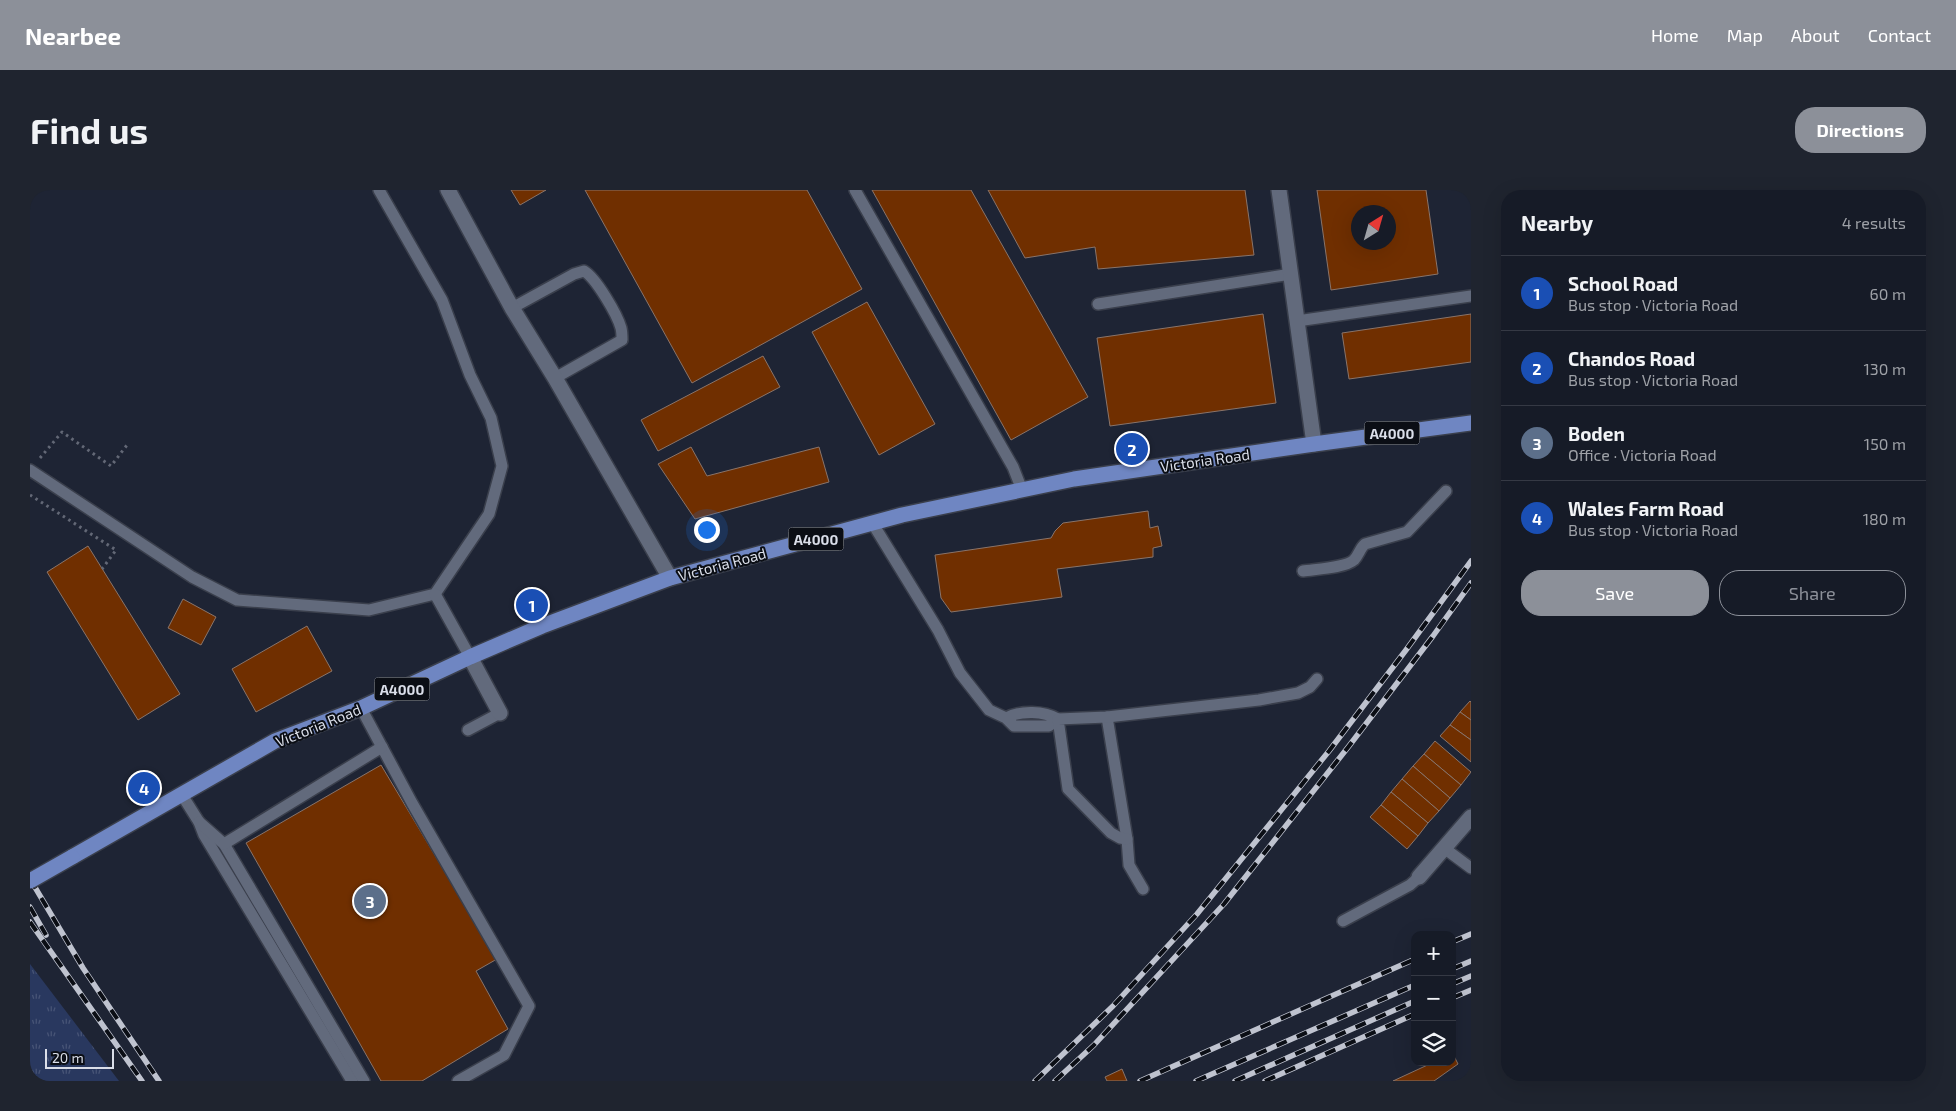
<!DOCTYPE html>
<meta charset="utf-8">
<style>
body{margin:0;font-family:"Exo 2",sans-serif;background:#1f242f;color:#f1f3f6}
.controls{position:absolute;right:15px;bottom:15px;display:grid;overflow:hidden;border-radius:10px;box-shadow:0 5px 20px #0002}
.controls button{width:45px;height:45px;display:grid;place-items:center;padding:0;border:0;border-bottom:1px solid #353944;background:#161b27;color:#f1f3f6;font:25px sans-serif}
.compass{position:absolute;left:1321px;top:15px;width:45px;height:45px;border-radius:50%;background:#161b27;box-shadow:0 5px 20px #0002;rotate:37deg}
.scale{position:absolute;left:15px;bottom:12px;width:69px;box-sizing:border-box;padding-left:5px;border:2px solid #dadee9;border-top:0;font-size:14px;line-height:18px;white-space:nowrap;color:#dadee9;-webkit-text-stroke:4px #0b0e15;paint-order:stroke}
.you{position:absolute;left:676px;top:339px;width:18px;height:18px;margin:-12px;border:4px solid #fff;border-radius:50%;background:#1a73e8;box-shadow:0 0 0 8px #1a73e833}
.badge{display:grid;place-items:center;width:32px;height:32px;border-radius:50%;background:#8c9099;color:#fff;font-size:16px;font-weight:700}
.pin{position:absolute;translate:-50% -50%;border:2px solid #fff;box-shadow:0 1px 5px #0006}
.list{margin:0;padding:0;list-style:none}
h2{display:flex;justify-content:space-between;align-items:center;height:65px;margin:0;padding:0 20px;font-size:21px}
h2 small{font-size:16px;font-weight:400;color:#9ea1a7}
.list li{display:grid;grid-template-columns:32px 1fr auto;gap:15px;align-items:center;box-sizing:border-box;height:75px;padding:0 20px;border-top:1px solid #353944}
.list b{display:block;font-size:19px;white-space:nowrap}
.list p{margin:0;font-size:16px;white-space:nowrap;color:#9ea1a7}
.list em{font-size:16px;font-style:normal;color:#9ea1a7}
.actions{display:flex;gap:10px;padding:15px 20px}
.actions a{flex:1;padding:11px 0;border:1px solid #8c9099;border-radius:20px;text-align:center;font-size:18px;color:#8c9099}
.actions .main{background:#8c9099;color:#fff}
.icon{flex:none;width:28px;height:28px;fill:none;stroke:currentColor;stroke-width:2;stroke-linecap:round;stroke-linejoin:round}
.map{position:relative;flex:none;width:1441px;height:891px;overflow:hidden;border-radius:20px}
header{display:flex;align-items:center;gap:30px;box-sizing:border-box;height:70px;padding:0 25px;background:#8c9099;color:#fff}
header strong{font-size:24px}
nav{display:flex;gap:28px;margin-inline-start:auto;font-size:18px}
.intro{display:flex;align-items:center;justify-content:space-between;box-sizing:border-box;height:120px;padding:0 30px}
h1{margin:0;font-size:35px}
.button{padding:12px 22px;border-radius:20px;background:#8c9099;color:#fff;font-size:18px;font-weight:700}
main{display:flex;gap:30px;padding:0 30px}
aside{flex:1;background:#161b27;border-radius:20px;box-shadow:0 5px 20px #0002}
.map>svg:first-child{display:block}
.grass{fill:url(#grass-tufts)}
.building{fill:#702f00;stroke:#89746a;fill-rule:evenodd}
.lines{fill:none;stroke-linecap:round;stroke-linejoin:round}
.lane-casing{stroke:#3a3f4c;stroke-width:14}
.street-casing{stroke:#3a3f4c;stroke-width:18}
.primary-casing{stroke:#3a3f4c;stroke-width:18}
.path{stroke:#636876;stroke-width:3;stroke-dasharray:2.5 4;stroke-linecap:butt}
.lane{stroke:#626a7c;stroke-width:11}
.street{stroke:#626a7c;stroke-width:15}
.primary{stroke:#6f86c2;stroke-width:15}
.rail-casing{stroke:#bfc3cf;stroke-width:5.5}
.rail{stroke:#0b0e15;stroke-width:4;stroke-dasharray:11;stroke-linecap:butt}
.primary-bridge-casing{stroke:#3a3f4c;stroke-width:18;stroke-linecap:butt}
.primary-bridge{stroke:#6f86c2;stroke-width:15}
.labels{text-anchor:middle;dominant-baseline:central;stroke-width:4;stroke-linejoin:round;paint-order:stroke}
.shield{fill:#0b0e15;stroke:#9ca0a9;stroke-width:1}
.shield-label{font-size:14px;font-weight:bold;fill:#dadee9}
.street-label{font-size:15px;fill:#dadee9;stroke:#0b0e15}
</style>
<header>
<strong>Nearbee</strong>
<nav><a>Home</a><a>Map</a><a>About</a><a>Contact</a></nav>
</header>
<div class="intro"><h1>Find us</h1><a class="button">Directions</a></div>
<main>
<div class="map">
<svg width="1441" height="891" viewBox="0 0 1441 891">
<defs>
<pattern id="grass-tufts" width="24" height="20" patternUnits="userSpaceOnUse" patternTransform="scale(1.25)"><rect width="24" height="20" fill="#29385f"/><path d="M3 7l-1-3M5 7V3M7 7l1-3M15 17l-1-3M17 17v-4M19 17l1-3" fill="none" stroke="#475476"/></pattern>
</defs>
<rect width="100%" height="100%" fill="#1e2434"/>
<polygon class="grass" points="0,774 89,891 0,891"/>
<g class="building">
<polygon points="481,0 516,0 490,15"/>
<polygon points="555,0 777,0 832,99 662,193"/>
<polygon points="842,0 941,0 1058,207 981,250"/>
<polygon points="958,0 1215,0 1224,65 1068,79 1065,57 995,68"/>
<path d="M1287,0H1396L1408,84L1301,100ZM1328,22H1358V52H1328Z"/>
<polygon points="837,112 905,234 849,265 782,142"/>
<polygon points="1233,124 1246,213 1080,236 1067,148"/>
<polygon points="1441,124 1441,172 1319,189 1312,143"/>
<polygon points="733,166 750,197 628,261 611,230"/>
<polygon points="661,257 677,286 789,257 799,292 665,329 628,274"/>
<polygon points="1118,321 1120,338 1128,336 1132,356 1123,358 1123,367 1027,379 1032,407 921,422 911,408 905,365 1021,348 1025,341 1033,333"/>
<polygon points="58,356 150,504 108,530 17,382"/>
<polygon points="153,409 186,427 171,455 138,438"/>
<polygon points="277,436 302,481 226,522 202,479"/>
<polygon points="1440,511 1441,512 1441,530 1430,522"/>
<polygon points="1430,522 1441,530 1441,550 1420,535"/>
<polygon points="1420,535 1441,550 1441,572 1410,546"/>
<polygon points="1405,551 1441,582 1431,595 1394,564"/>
<polygon points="1394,564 1431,595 1420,608 1383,576"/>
<polygon points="351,575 467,769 446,781 478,839 392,891 351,891 216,653"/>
<polygon points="1383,576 1420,608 1409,621 1372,589"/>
<polygon points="1372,589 1409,621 1398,633 1361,602"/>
<polygon points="1361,602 1398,633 1388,646 1351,615"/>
<polygon points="1351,615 1388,646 1377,659 1340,627"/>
<polygon points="1423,864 1428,874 1404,891 1363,891 1404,872 1422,872"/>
<polygon points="1092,879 1097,891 1077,891 1075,887"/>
</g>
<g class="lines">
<g class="lane-casing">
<g id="lane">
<polyline points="825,0 983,277 992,300"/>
<polyline points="1068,114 1261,84"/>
<path d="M482,118L544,84L554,81C566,88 587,124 591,138C592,142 592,146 592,150L525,188"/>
<polyline points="1267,131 1441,106"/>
<polyline points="0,280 162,387 207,410 339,420 405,404 459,324 472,276 461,228 440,185 412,110 349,0"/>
<path d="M843,334L908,440L930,483L959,520L976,528L984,536H1019L1028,529C1014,521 991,520 976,528"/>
<path d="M1273,381C1286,379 1315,378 1324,370C1329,365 1330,358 1335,354L1377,342L1416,301"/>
<polyline points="405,404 440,467"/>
<polyline points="331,518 382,613 499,816 474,865 428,891"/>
<polyline points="1077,527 1097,649 1099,675 1113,699"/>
<polyline points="438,540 470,523"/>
<polyline points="152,605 169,632 174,645 322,891"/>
<polyline points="169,632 194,654 334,891"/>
<polyline points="1097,649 1090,648 1081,643 1038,599 1028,529 1077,527 1229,510 1268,503 1280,497 1287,489"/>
<polyline points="194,654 352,557"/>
<polyline points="1414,658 1441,678"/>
<polyline points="1313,731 1380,695 1389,687"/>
</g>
</g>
<g class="street-casing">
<g id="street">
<polyline points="418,0 482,118 525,188 640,388"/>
<polyline points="1249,0 1284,254"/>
<polyline points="440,467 470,523"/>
<polyline points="1389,687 1441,627"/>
</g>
</g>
<g class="primary-casing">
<polyline id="primary" points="42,667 245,551 331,518 440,467 512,436 640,388 872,325 1044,289 1284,254 1441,233"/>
</g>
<g class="path">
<polyline points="10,268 32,242 81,276 97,255"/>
<polyline points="0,305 86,360 72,379"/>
</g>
<use href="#lane" class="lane"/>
<use href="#street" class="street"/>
<use href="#primary" class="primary"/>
<g class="rail-casing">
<g id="rail">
<polyline points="0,689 53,778 129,891"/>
<polyline points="0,717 16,745"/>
<polyline points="0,732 112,891"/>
<polyline points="1422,752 1441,744"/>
<polyline points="1422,779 1441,771"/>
<polyline points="1422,794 1441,786"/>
<polyline points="1422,808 1441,800"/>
<polyline points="1005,891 1083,816 1167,724 1299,561 1376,460 1441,371"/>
<polyline points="1025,891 1064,855 1194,714 1319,556 1403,446 1441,393"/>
<polyline points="1110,891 1385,769"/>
<polyline points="1166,891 1385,795"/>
<polyline points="1205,891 1385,811"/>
<polyline points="1235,891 1385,824"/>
</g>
</g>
<use href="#rail" class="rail"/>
<g class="primary-bridge-casing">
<polyline id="primary-bridge" points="0,691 42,667"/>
</g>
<use href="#primary-bridge" class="primary-bridge"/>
</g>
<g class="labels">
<g class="shield">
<rect x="1334.5" y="231.5" width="55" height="23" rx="4"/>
<rect x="758.5" y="337.5" width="55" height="23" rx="4"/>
<rect x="344.5" y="487.5" width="55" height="23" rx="4"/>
</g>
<g class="shield-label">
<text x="1362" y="243">A4000</text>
<text x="786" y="349">A4000</text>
<text x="372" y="499">A4000</text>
</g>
<g class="street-label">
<text transform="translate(1175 270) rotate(-8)">Victoria Road</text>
<text transform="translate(692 374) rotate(-15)">Victoria Road</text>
<text transform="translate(288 535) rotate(-22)">Victoria Road</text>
</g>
</g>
</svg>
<div class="controls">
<button>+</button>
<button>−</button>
<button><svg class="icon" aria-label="layers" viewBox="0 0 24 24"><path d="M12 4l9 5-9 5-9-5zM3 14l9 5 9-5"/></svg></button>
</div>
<svg class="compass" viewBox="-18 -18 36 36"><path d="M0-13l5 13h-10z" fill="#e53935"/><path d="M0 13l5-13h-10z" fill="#9ea1a7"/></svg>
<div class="scale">20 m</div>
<div class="you"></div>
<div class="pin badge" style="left:502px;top:415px;background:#1a4fb4">1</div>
<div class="pin badge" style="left:1102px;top:259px;background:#1a4fb4">2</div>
<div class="pin badge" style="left:340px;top:711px;background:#5c6f8a">3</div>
<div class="pin badge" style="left:114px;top:598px;background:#1a4fb4">4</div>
</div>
<aside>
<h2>Nearby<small>4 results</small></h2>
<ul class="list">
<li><span class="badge" style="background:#1a4fb4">1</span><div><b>School Road</b><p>Bus stop · Victoria Road</p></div><em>60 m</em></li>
<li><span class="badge" style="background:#1a4fb4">2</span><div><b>Chandos Road</b><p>Bus stop · Victoria Road</p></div><em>130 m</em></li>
<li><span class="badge" style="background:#5c6f8a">3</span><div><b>Boden</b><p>Office · Victoria Road</p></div><em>150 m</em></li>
<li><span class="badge" style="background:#1a4fb4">4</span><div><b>Wales Farm Road</b><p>Bus stop · Victoria Road</p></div><em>180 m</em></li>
</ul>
<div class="actions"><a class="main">Save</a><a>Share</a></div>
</aside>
</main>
